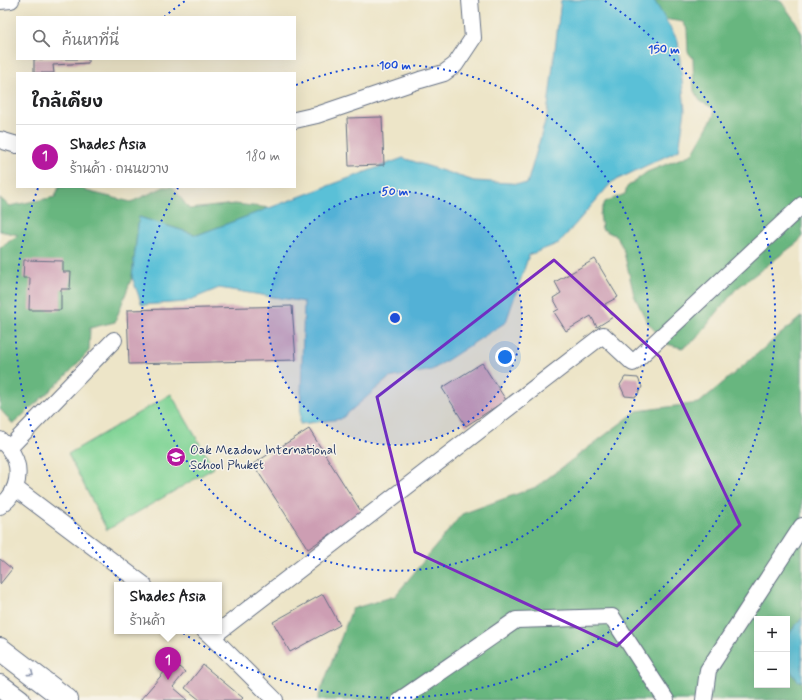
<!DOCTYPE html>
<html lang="th">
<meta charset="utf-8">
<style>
body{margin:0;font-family:Mynerve,"Playpen Sans Thai",sans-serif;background:#f6f6f6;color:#202124}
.controls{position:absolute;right:12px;bottom:12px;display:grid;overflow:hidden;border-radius:0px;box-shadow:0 4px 16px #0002}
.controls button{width:36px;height:36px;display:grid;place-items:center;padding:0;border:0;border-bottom:1px solid #e0e0e0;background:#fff;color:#202124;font:20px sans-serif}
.you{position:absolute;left:505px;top:357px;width:14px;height:14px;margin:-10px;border:3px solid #fff;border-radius:50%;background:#1a73e8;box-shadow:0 0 0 6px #1a73e833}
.badge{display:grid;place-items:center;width:26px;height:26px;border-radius:50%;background:#b5179e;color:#fff;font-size:13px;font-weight:700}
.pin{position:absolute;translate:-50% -33px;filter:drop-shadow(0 1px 2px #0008)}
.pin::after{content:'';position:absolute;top:21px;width:14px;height:12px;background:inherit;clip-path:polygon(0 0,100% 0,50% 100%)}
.popup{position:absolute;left:114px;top:582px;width:108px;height:52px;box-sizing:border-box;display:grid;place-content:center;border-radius:0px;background:#fff;filter:drop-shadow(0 1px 3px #0005);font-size:13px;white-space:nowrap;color:#757577}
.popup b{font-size:15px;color:#202124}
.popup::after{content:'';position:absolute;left:50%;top:100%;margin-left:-8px;border:8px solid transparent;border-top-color:#fff}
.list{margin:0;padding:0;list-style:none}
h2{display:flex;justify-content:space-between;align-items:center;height:52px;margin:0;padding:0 16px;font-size:17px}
h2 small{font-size:13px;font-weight:400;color:#757577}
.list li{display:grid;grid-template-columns:26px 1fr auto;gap:12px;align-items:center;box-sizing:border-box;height:64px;padding:0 16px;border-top:1px solid #e0e0e0}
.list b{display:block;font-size:15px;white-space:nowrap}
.list p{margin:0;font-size:13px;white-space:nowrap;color:#757577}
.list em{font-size:13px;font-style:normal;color:#757577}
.icon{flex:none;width:22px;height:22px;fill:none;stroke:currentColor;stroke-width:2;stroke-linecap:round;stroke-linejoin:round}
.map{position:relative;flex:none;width:802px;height:700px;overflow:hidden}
.search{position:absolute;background:#fff;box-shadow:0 4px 16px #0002;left:16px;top:16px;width:280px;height:44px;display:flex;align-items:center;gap:10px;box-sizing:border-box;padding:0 14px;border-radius:0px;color:#757577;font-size:15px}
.panel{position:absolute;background:#fff;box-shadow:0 4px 16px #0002;left:16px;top:72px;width:280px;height:116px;border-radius:0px}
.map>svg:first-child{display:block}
.green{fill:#81d496;stroke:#4e827a}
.forest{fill:#68b67f;stroke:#42726e}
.water{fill:#5ac0d7;stroke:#3a789a}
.building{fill:#cd9eb3}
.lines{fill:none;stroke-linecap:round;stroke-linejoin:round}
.street-casing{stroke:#646f83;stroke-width:18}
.secondary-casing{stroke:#646f83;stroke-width:24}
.street{stroke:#fff;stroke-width:16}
.secondary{stroke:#fff;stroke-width:22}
.oneway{stroke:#8d97ae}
.marked{fill:none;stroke:#7b2cbf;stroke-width:3;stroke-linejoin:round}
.ring{fill:none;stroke:#1d4ed8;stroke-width:2;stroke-dasharray:2 4}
.labels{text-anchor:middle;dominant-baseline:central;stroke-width:3;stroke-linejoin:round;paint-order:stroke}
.poi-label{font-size:13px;fill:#1b2f5e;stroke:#f7f3e8;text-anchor:start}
.centre{fill:#1d4ed8;stroke:#f7f3e8;stroke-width:2}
.ring-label{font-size:12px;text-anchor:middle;font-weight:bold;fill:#1d4ed8;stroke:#f7f3e8;stroke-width:3;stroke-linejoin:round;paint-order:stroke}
</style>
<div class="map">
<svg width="802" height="700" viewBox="0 0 802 700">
<rect width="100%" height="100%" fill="#f7f3e8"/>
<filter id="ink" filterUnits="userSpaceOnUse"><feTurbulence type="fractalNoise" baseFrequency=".025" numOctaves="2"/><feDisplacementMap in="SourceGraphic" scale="8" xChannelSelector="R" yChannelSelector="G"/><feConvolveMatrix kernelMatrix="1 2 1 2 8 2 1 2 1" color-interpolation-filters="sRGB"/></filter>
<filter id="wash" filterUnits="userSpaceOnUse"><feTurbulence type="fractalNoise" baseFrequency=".012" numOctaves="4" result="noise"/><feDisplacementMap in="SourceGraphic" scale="16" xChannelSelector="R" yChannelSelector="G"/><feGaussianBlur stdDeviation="0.9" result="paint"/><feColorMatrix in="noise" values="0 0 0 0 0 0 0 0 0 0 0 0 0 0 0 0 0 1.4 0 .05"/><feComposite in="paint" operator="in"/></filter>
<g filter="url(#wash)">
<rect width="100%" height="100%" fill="#ede5c8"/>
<polygon class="green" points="171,394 214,468 107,530 68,454"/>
<g class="forest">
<polygon points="644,0 780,0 796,22 802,34 802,236 798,242 736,289 695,340 682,348 667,344 647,322 634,295 623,248 616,236 602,229 600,214 605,202 625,194 627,187 647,172 692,154 714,115 713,108 700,101 694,91 693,58 688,52 687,29 683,22 658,18"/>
<polygon points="59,187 81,187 86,191 131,202 164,187 173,187 189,209 235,204 271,208 197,235 139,217 132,277 115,322 90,328 89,351 63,379 13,424 0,409 0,248 18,235 0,231 0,198 9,206 55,197"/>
<polygon points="802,316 802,618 787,636 787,619 757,619 757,685 787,685 787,666 798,681 802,681 802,700 318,700 318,698 352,609 395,596 462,514 536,487 637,411 699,403"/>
</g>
<g class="water">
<polygon points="561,0 654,0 678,41 685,110 679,150 612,182 559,243 529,255 506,322 432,370 389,378 341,419 300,424 304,302 219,288 185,302 142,305 132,277 139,217 197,235 403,158 474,181 527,184 547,115"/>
<polygon points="802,618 802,681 798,681 787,666 787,636"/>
</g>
<g id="blocks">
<g class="building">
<polygon points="34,59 88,59 88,63 53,65 54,73 34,73"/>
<polygon points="382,117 384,165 349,166 347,118"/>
<polygon points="595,259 618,297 605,304 613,317 597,327 591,316 566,331 554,312 559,309 553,298 561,293 555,282"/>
<polygon points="24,260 63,261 63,272 71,272 70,289 61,289 61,310 29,310 30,278 23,278"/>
<polygon points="292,306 296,360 129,364 127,310"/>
<polygon points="482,363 506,400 466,426 442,388"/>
<polygon points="625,377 638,378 642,387 636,397 625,396 620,385"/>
<polygon points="309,429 362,513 308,549 253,464"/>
<polygon points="0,559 12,569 0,584"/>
<polygon points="323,594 340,625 290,652 273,622"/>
<polygon points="173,662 185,672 173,687 188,700 140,700"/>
<polygon points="203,665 243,698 241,700 200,700 185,688"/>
</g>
</g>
</g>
<g filter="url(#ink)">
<use href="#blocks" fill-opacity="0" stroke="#646f83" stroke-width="1"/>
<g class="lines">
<g class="street-casing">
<g id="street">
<polyline points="0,1 11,0"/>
<polyline points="295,120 317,115 420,80 444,73 455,65 473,38 470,0"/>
<polyline points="0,140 17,145"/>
<path d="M0,440C3,443 7,445 9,449C21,463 20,484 9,498C7,501 3,503 0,506"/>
<polyline points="9,448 114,340"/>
<polyline points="15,488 144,585"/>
<polyline points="205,631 212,637 275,700"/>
<polyline points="212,637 603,335 633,363 802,205"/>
<polyline points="400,700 516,620 612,617 666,700"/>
<polyline points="704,700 708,670 802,526"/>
</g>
</g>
<g class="secondary-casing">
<g id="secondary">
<polyline points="0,649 67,700"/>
<polyline points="0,686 19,700"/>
</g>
</g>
<use href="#street" class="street"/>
<use href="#secondary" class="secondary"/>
</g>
<defs><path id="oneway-chevron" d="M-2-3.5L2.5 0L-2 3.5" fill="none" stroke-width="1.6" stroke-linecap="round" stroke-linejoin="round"/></defs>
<use class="oneway" href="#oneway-chevron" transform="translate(31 673) rotate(37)"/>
</g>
<path class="marked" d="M554,260L660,357L740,525L617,646L415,552L377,397Z"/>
<circle cx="395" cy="318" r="127" fill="#1d4ed8" fill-opacity=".12"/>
<g class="ring">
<circle cx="395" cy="318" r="127"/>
<path d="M296 85A253 253 0 1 1 178 188"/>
<path d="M164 17A380 380 0 0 1 185 1M605 1A380 380 0 1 1 38 188"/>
</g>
<defs>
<g id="school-disc" transform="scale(1)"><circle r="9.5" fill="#b5179e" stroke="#f7f3e8"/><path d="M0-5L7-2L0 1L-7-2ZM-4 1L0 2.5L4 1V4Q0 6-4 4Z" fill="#fff"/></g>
</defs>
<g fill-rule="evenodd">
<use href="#school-disc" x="176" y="457"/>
</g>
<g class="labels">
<g class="poi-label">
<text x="190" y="450">Oak Meadow International<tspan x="190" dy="15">School Phuket</tspan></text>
</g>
</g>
<circle cx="395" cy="318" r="6" class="centre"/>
<g class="ring-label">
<text x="664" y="53">150 m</text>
<text x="395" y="69">100 m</text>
<text x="395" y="195">50 m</text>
</g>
</svg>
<div class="controls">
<button>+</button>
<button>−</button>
</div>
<div class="you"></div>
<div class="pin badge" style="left:168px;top:680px">1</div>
<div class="popup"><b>Shades Asia</b>ร้านค้า</div>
<div class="search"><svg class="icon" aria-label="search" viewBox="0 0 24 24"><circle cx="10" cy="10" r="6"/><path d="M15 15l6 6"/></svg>ค้นหาที่นี่</div>
<section class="panel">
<h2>ใกล้เคียง<small></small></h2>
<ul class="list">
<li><span class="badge">1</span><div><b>Shades Asia</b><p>ร้านค้า · ถนนขวาง</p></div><em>180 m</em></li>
</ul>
</section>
</div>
